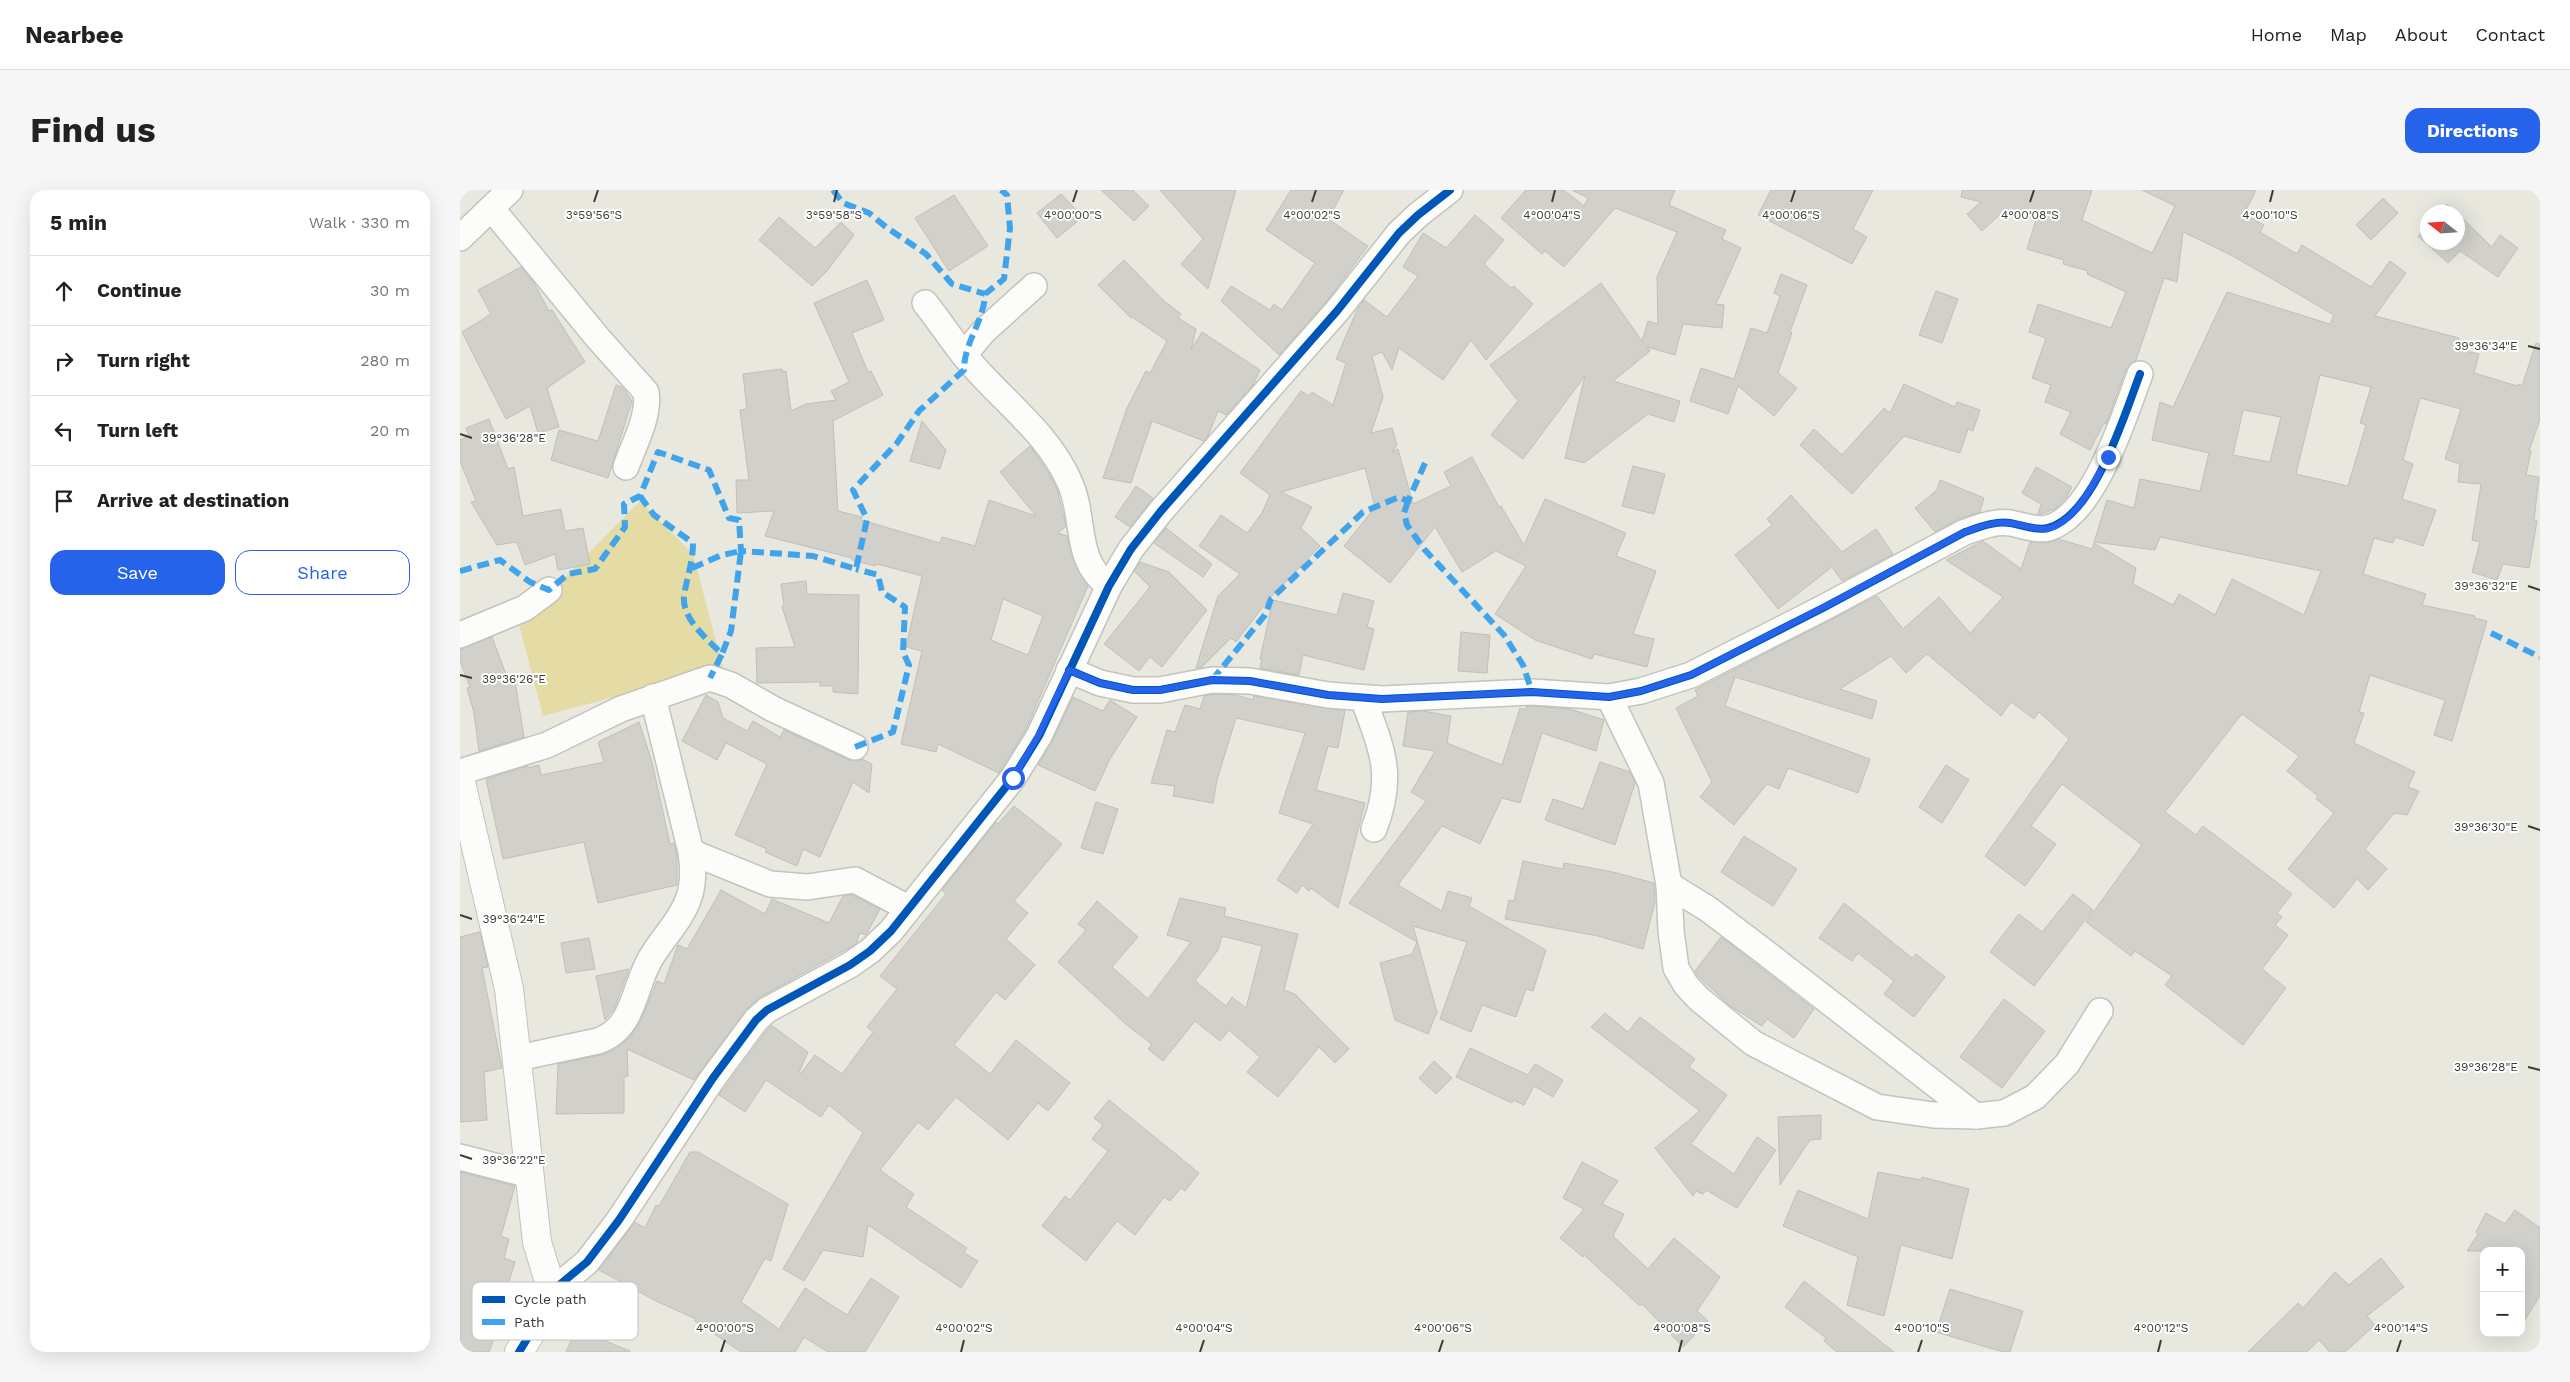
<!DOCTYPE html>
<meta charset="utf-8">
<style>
body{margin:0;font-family:"Work Sans",sans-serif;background:#f6f6f6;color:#222}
.controls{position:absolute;right:15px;bottom:15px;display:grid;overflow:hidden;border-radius:10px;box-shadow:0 5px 20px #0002}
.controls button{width:45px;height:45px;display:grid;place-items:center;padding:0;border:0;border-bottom:1px solid #e0e0e0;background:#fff;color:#222;font:25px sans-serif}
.compass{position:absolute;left:1960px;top:15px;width:45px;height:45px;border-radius:50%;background:#fff;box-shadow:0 5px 20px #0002;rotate:287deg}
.stop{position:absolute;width:15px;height:15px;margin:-11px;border:4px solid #2563eb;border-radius:50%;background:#fff}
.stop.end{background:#2563eb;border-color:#fff;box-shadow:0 1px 5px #0008}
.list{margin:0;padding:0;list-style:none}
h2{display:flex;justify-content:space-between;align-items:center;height:65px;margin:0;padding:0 20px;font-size:21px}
h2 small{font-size:16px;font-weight:400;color:#767676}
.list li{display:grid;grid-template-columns:32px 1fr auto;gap:15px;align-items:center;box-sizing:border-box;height:70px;padding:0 20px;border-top:1px solid #e0e0e0}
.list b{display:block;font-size:19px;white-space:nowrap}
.list em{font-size:16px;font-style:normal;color:#767676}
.actions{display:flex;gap:10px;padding:15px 20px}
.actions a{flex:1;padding:11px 0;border:1px solid #2563eb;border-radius:15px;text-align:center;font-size:18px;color:#2563eb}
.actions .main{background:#2563eb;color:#fff}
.icon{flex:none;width:28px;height:28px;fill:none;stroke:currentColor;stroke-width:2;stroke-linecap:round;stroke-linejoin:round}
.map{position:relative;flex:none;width:2080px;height:1162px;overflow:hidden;border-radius:15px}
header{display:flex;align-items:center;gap:30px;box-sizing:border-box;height:70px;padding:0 25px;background:#fff;border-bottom:1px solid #e0e0e0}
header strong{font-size:24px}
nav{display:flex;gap:28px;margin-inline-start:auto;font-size:18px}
.intro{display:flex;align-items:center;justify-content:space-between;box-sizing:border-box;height:120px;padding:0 30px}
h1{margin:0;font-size:35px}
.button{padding:12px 22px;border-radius:15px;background:#2563eb;color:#fff;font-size:18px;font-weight:700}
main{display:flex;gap:30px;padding:0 30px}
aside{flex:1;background:#fff;border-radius:15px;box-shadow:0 5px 20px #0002}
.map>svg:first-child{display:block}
.green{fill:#e5dba4}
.building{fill:#d1d0ca;stroke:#c0bfb8;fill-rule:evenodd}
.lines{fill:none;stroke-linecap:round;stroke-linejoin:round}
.minor-casing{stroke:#c4c3bc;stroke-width:28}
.tertiary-casing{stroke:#c4c3bc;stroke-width:30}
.minor{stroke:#fcfcfa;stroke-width:25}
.tertiary{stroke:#fcfcfa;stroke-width:28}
.quiet{stroke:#3fa4eb;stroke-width:6;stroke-dasharray:12 6;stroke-linecap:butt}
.cycleway-casing{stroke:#fff;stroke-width:11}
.cycleway{stroke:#0057b8;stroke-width:8}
.route{stroke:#2563eb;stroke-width:6}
.ticks{fill:none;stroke:#3c3b35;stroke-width:2}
.key{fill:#fff;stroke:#c4c4c2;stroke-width:1}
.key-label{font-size:14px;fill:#3c3b35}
.ticks-label{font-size:12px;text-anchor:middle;fill:#3c3b35;stroke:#fff;stroke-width:4;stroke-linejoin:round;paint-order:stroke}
</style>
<header>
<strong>Nearbee</strong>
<nav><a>Home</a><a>Map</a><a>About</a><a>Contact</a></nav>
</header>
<div class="intro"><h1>Find us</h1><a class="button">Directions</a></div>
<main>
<aside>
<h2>5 min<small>Walk · 330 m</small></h2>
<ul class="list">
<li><svg class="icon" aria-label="ahead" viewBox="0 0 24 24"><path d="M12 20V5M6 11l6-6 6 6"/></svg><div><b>Continue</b></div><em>30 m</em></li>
<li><svg class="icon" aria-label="right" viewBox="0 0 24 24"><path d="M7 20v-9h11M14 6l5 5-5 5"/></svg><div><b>Turn right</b></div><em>280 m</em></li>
<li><svg class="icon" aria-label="left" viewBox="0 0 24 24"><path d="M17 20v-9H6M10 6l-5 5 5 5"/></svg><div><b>Turn left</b></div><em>20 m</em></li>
<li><svg class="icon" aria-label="arrive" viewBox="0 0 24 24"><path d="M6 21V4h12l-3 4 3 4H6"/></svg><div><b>Arrive at destination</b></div></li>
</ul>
<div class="actions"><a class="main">Save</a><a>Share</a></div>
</aside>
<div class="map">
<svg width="2080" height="1162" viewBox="0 0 2080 1162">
<rect width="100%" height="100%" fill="#e9e8df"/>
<polygon class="green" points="180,311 233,364 263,478 83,526 59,434"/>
<g class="building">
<polygon points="641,0 673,0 689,16 674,31"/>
<polygon points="700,0 776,0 748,99 721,74 743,49"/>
<polygon points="831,0 884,0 868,29 908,56 866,112 819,165 761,111 771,96 810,120 814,114 822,120 855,73 806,40"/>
<polygon points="1066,0 1104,0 1124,16 1128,8 1112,0 1215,0 1209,15 1266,40 1262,49 1281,58 1256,114 1264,115 1262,138 1223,134 1215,165 1187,157 1190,161 1153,191 1220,211 1214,232 1188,224 1124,273 1105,268 1125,186 1063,269 1031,245 1058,211 1030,175 1141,93 1182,151 1188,131 1198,134 1197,87 1217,42 1155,18 1104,77 1085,61 1082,64 1041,28"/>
<polygon points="1311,0 1413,0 1393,39 1407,47 1392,74 1298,25"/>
<path d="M1502,0H1632L1622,30L1692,63L1715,16L1682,0H1796L1784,24L1804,35L1800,42L1837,64L1842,55L1911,97L1930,71L1946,83L1915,126L1999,148L1996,159L2019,164L2014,183L2057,196L2058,194L2062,196L2076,153L2080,154V229L2069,261H2071L2066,285L2079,287L2074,330L2077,331L2069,378L2043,374L2037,390L2012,382L2020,352L2012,350L2021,294L1998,292L2000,274L1985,269L2001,219L1960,208L1943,270L1953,274L1942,309L1976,320L1963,356L1935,347L1933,353L1914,348L1903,384L1966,404L1962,415L2015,426L2014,428L2027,431L1992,551L1974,545L1985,510L1910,485L1899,522L1904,523L1894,553L1955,582L1948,597L1959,601L1947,625L1934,623L1905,659L1927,679L1908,700L1897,689L1874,718L1828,679L1874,623L1856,609L1858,606L1827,581L1839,566L1782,524L1705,622L1736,645L1743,636L1832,704L1817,723L1822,727L1815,735L1828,745L1802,779L1826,798L1783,855L1705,795L1712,786L1675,761L1671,766L1626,732L1682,655L1602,594L1571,636L1596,654L1565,696L1525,666L1609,549L1579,522L1574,529L1551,512L1541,526L1467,464L1446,483L1431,466L1380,499L1417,511L1412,529L1275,487L1265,516L1410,569L1398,603L1328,578L1319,599L1307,594L1274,635L1240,607L1252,592L1216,518L1238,506L1235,500L1417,406L1443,439L1479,407L1510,443L1543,407L1486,370L1523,351L1561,379L1570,352L1586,353L1598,349L1632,359L1634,353L1676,378L1673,394L1713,415L1719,404L1755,425L1772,389L1844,425L1861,381L1700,347L1695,360L1634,352L1647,310L1674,318L1680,289L1740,301L1749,263L1692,250L1700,212L1713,217L1767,102L1870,134L1874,125L1771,65L1723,42L1717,92L1704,88L1676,170L1666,179L1646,234L1644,233L1630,260L1600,244L1611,222L1585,212L1591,195L1572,188L1586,148L1569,142L1578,114L1651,138L1666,102L1627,84L1628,81L1603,74L1604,70L1567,59L1577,27L1546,19L1522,41L1507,24L1521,12L1501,7ZM1860,185L1911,197L1900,233L1906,235L1888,296L1836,284ZM1783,220L1821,227L1810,272L1773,265Z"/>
<polygon points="601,4 623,27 597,48 577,23"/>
<polygon points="494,5 528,56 489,81 455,28"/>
<polygon points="1923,8 1938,23 1911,50 1896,35"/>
<polygon points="1987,14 1996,22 1980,22"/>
<polygon points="1998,24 2032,57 2040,45 2058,58 2038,87 2000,61 1988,73 1958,46 1968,36 1968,52 1998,52"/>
<polygon points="1015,25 1044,50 1024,74 1051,98 1054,96 1073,114 1026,170 1011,150 983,190 939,158 932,180 922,162 912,166 923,207 911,243 932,238 937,255 932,262 938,259 953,314 991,296 984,282 1012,267 1039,317 1041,316 1064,355 1085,309 1166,343 1156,366 1196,381 1173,444 1194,449 1187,477 1134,464 1132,469 1075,450 1035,424 1066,376 1036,361 1002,382 975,337 930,393 884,356 915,317 905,278 821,302 852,317 841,338 860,356 809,409 776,452 771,448 742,477 736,478 758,406 780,384 739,356 761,325 787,343 802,323 810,305 780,283 841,201 849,206 852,202 873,215 886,173 876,169 897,120 904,110 927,127 958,86 943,77 963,43 986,58"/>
<polygon points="319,27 355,58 381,32 394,45 367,81 352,96 299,50"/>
<polygon points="664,70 704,111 721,124 718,128 736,139 731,160 742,142 800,180 793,195 766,225 758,221 748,246 744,251 692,231 671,293 643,288 667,218 686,181 690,183 707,151 672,127 671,128 638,95"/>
<polygon points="61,77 74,93 89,121 92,120 125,172 87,198 99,237 78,243 70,216 46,229 2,142 31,124 18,100"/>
<polygon points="1321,84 1347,95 1330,142 1332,143 1318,183 1337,198 1314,226 1278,196 1268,224 1230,211 1241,178 1274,189 1291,138 1307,143 1320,106 1314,103"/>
<path d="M407,90L424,130L392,143L408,182L411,181L423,205L373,231L378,321L402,327L401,330L480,353L482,347L515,356L529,310L576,326L540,282L570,256L588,282L597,299L606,336L598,343L607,346L617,379L628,396L566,539L539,583L478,554L476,562L441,554L462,461L446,457L462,386L421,375L415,374V376L392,370V368L305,346L314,321L277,323L276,290H289L280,220L287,219L283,184L322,179L323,182L326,181L331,221L346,214L376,210L371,201L389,192L354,113ZM543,409L583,426L568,465L531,450Z"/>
<polygon points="1476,101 1498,109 1482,153 1459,145"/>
<polygon points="1444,194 1495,217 1497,212 1520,220 1513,241 1508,239 1500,263 1444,246 1392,304 1340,255 1354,239 1382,265 1424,218 1430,223"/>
<polygon points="156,195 162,197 172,211 148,288 91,270 99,240 138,251"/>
<polygon points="29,229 48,279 54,277 63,326 101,319 105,341 123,338 130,374 98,380 95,364 65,375 57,352 37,355 11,312 16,311 0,271 0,250 9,246 6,238"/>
<polygon points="462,231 486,260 480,279 450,271"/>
<polygon points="1173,276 1205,284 1194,324 1162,316"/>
<polygon points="1576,277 1612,297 1606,308 1596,318 1582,324 1578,324 1581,314 1562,303"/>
<polygon points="1480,290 1524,308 1520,322 1498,329 1475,342 1455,318 1477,300"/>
<polygon points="676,296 693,308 670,337 655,327"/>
<polygon points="1331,305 1382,362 1416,339 1433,364 1382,391 1372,377 1318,419 1275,365 1312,335 1307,329"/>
<polygon points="706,338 752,374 743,387 694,353"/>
<polygon points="680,372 709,382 747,420 702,477 690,467 679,481 644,454 690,397 674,381"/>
<polygon points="346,391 347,404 399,405 398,504 373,502 373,496 360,496 360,492 297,493 296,458 335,457 322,417 324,416 321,394"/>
<polygon points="883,403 914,411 907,437 914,439 904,480 843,465 839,485 800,478 802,469 800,469 813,410 877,425"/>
<polygon points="1001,442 1030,445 1027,483 998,481"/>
<polygon points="32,447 47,487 54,485 64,547 19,561 14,523 7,498 10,497 0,471 0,459"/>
<polygon points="753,504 776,505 793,510 794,506 885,521 878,558 868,556 856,600 905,613 878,718 851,698 849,701 842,695 837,703 817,690 853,634 819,623 845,543 776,528 757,590 753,613 713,606 715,596 691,593 707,540 715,542 725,515 740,519 744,506"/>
<polygon points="246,505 258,512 263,528 287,541 293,531 320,547 324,540 389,570 402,569 412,574 409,603 393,592 360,667 343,659 337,676 305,662 307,659 275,645 307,574 266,553 257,570 222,551"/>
<polygon points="613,507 643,521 650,510 677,527 650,569 635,601 578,575 592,552"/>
<polygon points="1072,516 1110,519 1144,530 1136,561 1082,543 1060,613 1042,608 1020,654 982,636 938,695 982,721 988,701 1012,708 1009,716 1086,760 1073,801 1066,799 1056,827 1022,815 1011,842 980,829 1007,752 953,736 977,822 968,844 935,830 920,773 952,764 957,752 889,713 966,611 951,602 975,561 943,556 948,522 963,521 991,526 987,553 1042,575 1060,518 1065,520 1066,517"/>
<polygon points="179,532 192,572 210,654 214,653 217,665 217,695 138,713 124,652 43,669 26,589 68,576 68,578 79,575 81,585 144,572 138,552"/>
<polygon points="1140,572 1170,582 1175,593 1155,655 1085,630 1093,609 1123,619"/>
<polygon points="1486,575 1509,590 1482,633 1459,617"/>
<polygon points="636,612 658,619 643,664 621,658"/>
<polygon points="554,616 602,654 554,711 568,723 546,749 575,775 545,810 536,802 494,855 530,884 556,850 610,893 588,921 578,913 548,950 496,907 468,940 458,932 420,980 454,1004 446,1017 507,1058 504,1063 518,1071 501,1098 408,1035 403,1067 363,1060 344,1091 323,1079 403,943 369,915 361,927 306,890 285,922 259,905 311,835 348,862 339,882 341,883 355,865 382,884 413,842 407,837 437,799 420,786 486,704 482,700 536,632 538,634"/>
<polygon points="1284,646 1337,679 1313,716 1261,682"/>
<polygon points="1063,671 1103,679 1104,673 1153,682 1194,693 1195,712 1183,759 1138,746 1045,729 1049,710 1054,711"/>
<polygon points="261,700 305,724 312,709 369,733 383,706 392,705 420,719 406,745 400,743 396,754 300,807 287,819 234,890 167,859 168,886 164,887 164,923 96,924 98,874 144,864 157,858 170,847 180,832 197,791 204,794 218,755 227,759"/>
<polygon points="1613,704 1633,720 1574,796 1530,762 1559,724 1582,742"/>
<path d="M720,708L766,718L764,726L838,744L824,800L835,804L889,859L875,873L859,857L818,907L787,882L800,867L769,840L760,851L735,831L703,871L688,859L692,854L668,836L598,772L626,740L618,734L637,711L678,747L652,777L688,809L731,752L707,745ZM762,746L802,756L786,818L772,807L766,816L735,791L758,760Z"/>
<polygon points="1384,713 1452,768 1456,764 1485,787 1454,827 1424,804 1434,791 1398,763 1392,771 1359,748"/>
<polygon points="20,742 28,777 22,778 42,878 24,882 27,930 0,932 0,747"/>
<polygon points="1261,747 1354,819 1334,848 1307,829 1302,836 1270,816 1238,786 1235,781"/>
<polygon points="129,748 135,779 106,783 101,753"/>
<polygon points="169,779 154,819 145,830 136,786"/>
<polygon points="1544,809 1585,841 1542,898 1500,867"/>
<polygon points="1145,823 1168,842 1180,827 1235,869 1229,877 1267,905 1231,954 1274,984 1297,947 1316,960 1277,1018 1246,1000 1243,1004 1236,1001 1233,1006 1195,958 1240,921 1131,837"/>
<polygon points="1010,858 1068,885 1075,874 1103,890 1093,907 1074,896 1064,915 1053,910 1052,913 996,887"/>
<polygon points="974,871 992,888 976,904 959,888"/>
<polygon points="649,910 739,983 725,1001 721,998 710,1011 704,1007 675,1045 657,1031 626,1071 582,1036 605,1006 610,1010 648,961 632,949 643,935 634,928"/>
<polygon points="1361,925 1361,949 1350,950 1320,995 1318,927"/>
<polygon points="230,962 238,962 328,1014 311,1071 305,1068 281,1112 319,1139 345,1098 387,1125 411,1088 439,1107 405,1162 368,1162 344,1147 335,1162 281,1162 235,1131 236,1129 196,1111 139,1080 175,1032 185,1038 196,1015 199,1016"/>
<polygon points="1122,972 1158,991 1142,1014 1164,1024 1153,1046 1188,1079 1214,1048 1260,1087 1237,1121 1248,1131 1223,1157 1182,1114 1180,1116 1124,1065 1123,1067 1100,1048 1124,1019 1103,1008"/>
<polygon points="0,982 55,996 41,1046 49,1049 44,1068 55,1072 39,1124 43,1125 29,1162 0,1162"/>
<polygon points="1418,982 1461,990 1462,987 1509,999 1492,1069 1441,1055 1424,1126 1387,1115 1398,1067 1323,1036 1338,1000 1408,1029"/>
<polygon points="2055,1020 2080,1038 2080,1106 2061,1136 2061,1061 2007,1061 2018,1044 2016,1042 2026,1023 2045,1034"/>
<polygon points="1921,1068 1944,1097 1907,1126 1915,1135 1885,1162 1870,1162 1859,1150 1847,1162 1788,1162 1838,1113 1843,1118 1875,1082 1889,1095"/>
<polygon points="1344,1091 1434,1162 1377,1162 1364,1151 1366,1148 1325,1117"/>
<polygon points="1490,1099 1563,1121 1550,1162 1543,1162 1476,1142"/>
<polygon points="116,1139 170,1161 170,1162 106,1162"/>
</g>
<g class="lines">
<g class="minor-casing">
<g id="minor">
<path d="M32,19L137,147L186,202C190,226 174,254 166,277"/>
<polyline points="0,48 50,0"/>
<path d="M465,113C479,130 490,148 504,165C538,208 588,241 610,293C626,329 613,370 649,396"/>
<polyline points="504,165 523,142 574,96"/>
<polyline points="0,445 65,418 89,400"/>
<path d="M609,480L640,493L673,500H700L752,490L790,491L868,505L922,509L1072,502L1149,507L1181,501L1231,485L1363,418L1505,342C1520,337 1534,331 1550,333C1562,335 1576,341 1588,338C1634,326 1664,226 1680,184"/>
<polyline points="1149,507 1191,593 1209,695 1211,741 1216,778 1226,795 1239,809 1293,853 1417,917 1473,925 1516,926 1544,923 1575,907 1607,874 1640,821"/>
<path d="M903,508C922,560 935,585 914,639"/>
<polyline points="0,582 87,555 161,519 250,488 271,495 313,519 395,557"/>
<polyline points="231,662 310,694 347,697 395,690 448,718"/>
<polyline points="1209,695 1248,719 1306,763 1516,926"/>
<path d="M58,868L138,851C176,838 173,795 192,766C205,745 223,728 230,704C234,690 233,676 231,662L193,507"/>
<polyline points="0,967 70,985"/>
<polyline points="92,1101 127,1072 159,1030 253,888 296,830 307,820 390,775 410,761 431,741 553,588 579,546 649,396 671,359 701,321 877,121 939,43 958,25 990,0"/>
</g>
</g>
<g class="tertiary-casing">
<polyline id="tertiary" points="0,588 49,799 77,1052 92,1101 81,1126 59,1162"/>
</g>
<use href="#minor" class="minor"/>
<use href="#tertiary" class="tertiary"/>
<g class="quiet">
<polyline points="373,0 383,13 409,23 426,37 466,64 492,94 525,104"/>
<path d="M180,306L194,325L233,353C233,374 226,389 224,407C222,429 248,450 262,464L250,488"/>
<polyline points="948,311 944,323 947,335 964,359 1044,445 1063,475 1072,502"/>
<polyline points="232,378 262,365 281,361 271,441 262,464"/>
<path d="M0,381L40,370L70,392L89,400L108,384L135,379L165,337L164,314L180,306L198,262L249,280L269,328L279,330L281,361L353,366L396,379L407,329L393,300L437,253L459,221L504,180C504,152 524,132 525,104L544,89L550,38L547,5L541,0"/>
<polyline points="2031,443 2080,467"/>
<polyline points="752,490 805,425 811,409 903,322 939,307 948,311 966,271"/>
<polyline points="395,557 433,542 449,475 443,462 445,417 422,402 418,385 396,379"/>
</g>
<g class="cycleway-casing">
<g id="cycleway">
<path d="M609,480L640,493L673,500H700L752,490L790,491L868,505L922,509L1072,502L1149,507L1181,501L1231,485L1363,418L1505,342C1520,337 1534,331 1550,333C1562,335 1576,341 1588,338C1634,326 1664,226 1680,184"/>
<polyline points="59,1162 81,1126 92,1101 127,1072 159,1030 253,888 296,830 307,820 390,775 410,761 431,741 553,588 579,546 649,396 671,359 701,321 877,121 939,43 958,25 990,0"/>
</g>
</g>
<use href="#cycleway" class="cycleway"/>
</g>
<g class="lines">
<path class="route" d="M553,588L578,546L609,480L640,493L673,500H700L752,490L790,491L868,505L922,509L1072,502L1149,507L1181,501L1231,485L1362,418L1505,342C1520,337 1534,331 1550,333C1561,334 1572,339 1584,339C1613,338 1636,289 1648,267"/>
</g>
<path class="ticks" d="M134,12L138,0M374,12L377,0M613,12L617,0M852,12L856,0M1092,12L1095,0M1331,12L1335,0M1570,12L1574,0M1810,12L1813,0M2068,156L2080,159M0,244L12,248M2068,396L2080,400M0,485L12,488M2068,636L2080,640M0,725L12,729M2068,877L2080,880M0,965L12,969M261,1162L265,1150M501,1162L504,1150M740,1162L744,1150M979,1162L983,1150M1219,1162L1222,1150M1458,1162L1462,1150M1698,1162L1701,1150M1937,1162L1941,1150"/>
<rect x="12" y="1092" width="166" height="58" rx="8" class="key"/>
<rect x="22" y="1106" width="23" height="7" fill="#0057b8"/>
<rect x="22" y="1129" width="23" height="6" fill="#3fa4eb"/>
<g class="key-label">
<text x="54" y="1114">Cycle path</text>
<text x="54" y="1137">Path</text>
</g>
<g class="ticks-label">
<text x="134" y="29">3°59'56"S</text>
<text x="374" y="29">3°59'58"S</text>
<text x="613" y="29">4°00'00"S</text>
<text x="852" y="29">4°00'02"S</text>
<text x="1092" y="29">4°00'04"S</text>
<text x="1331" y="29">4°00'06"S</text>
<text x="1570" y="29">4°00'08"S</text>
<text x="1810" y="29">4°00'10"S</text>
<text x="2026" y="160">39°36'34"E</text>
<text x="54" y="252">39°36'28"E</text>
<text x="2026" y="400">39°36'32"E</text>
<text x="54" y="493">39°36'26"E</text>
<text x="2026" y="641">39°36'30"E</text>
<text x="54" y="733">39°36'24"E</text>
<text x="2026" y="881">39°36'28"E</text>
<text x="54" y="974">39°36'22"E</text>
<text x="265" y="1142">4°00'00"S</text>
<text x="504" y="1142">4°00'02"S</text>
<text x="744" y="1142">4°00'04"S</text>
<text x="983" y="1142">4°00'06"S</text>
<text x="1222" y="1142">4°00'08"S</text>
<text x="1462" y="1142">4°00'10"S</text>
<text x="1701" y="1142">4°00'12"S</text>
<text x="1941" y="1142">4°00'14"S</text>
</g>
</svg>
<div class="controls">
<button>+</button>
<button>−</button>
</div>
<svg class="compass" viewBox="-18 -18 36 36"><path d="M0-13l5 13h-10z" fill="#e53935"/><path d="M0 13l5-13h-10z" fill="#767676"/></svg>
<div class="stop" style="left:553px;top:588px"></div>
<div class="stop end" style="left:1648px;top:267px"></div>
</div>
</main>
